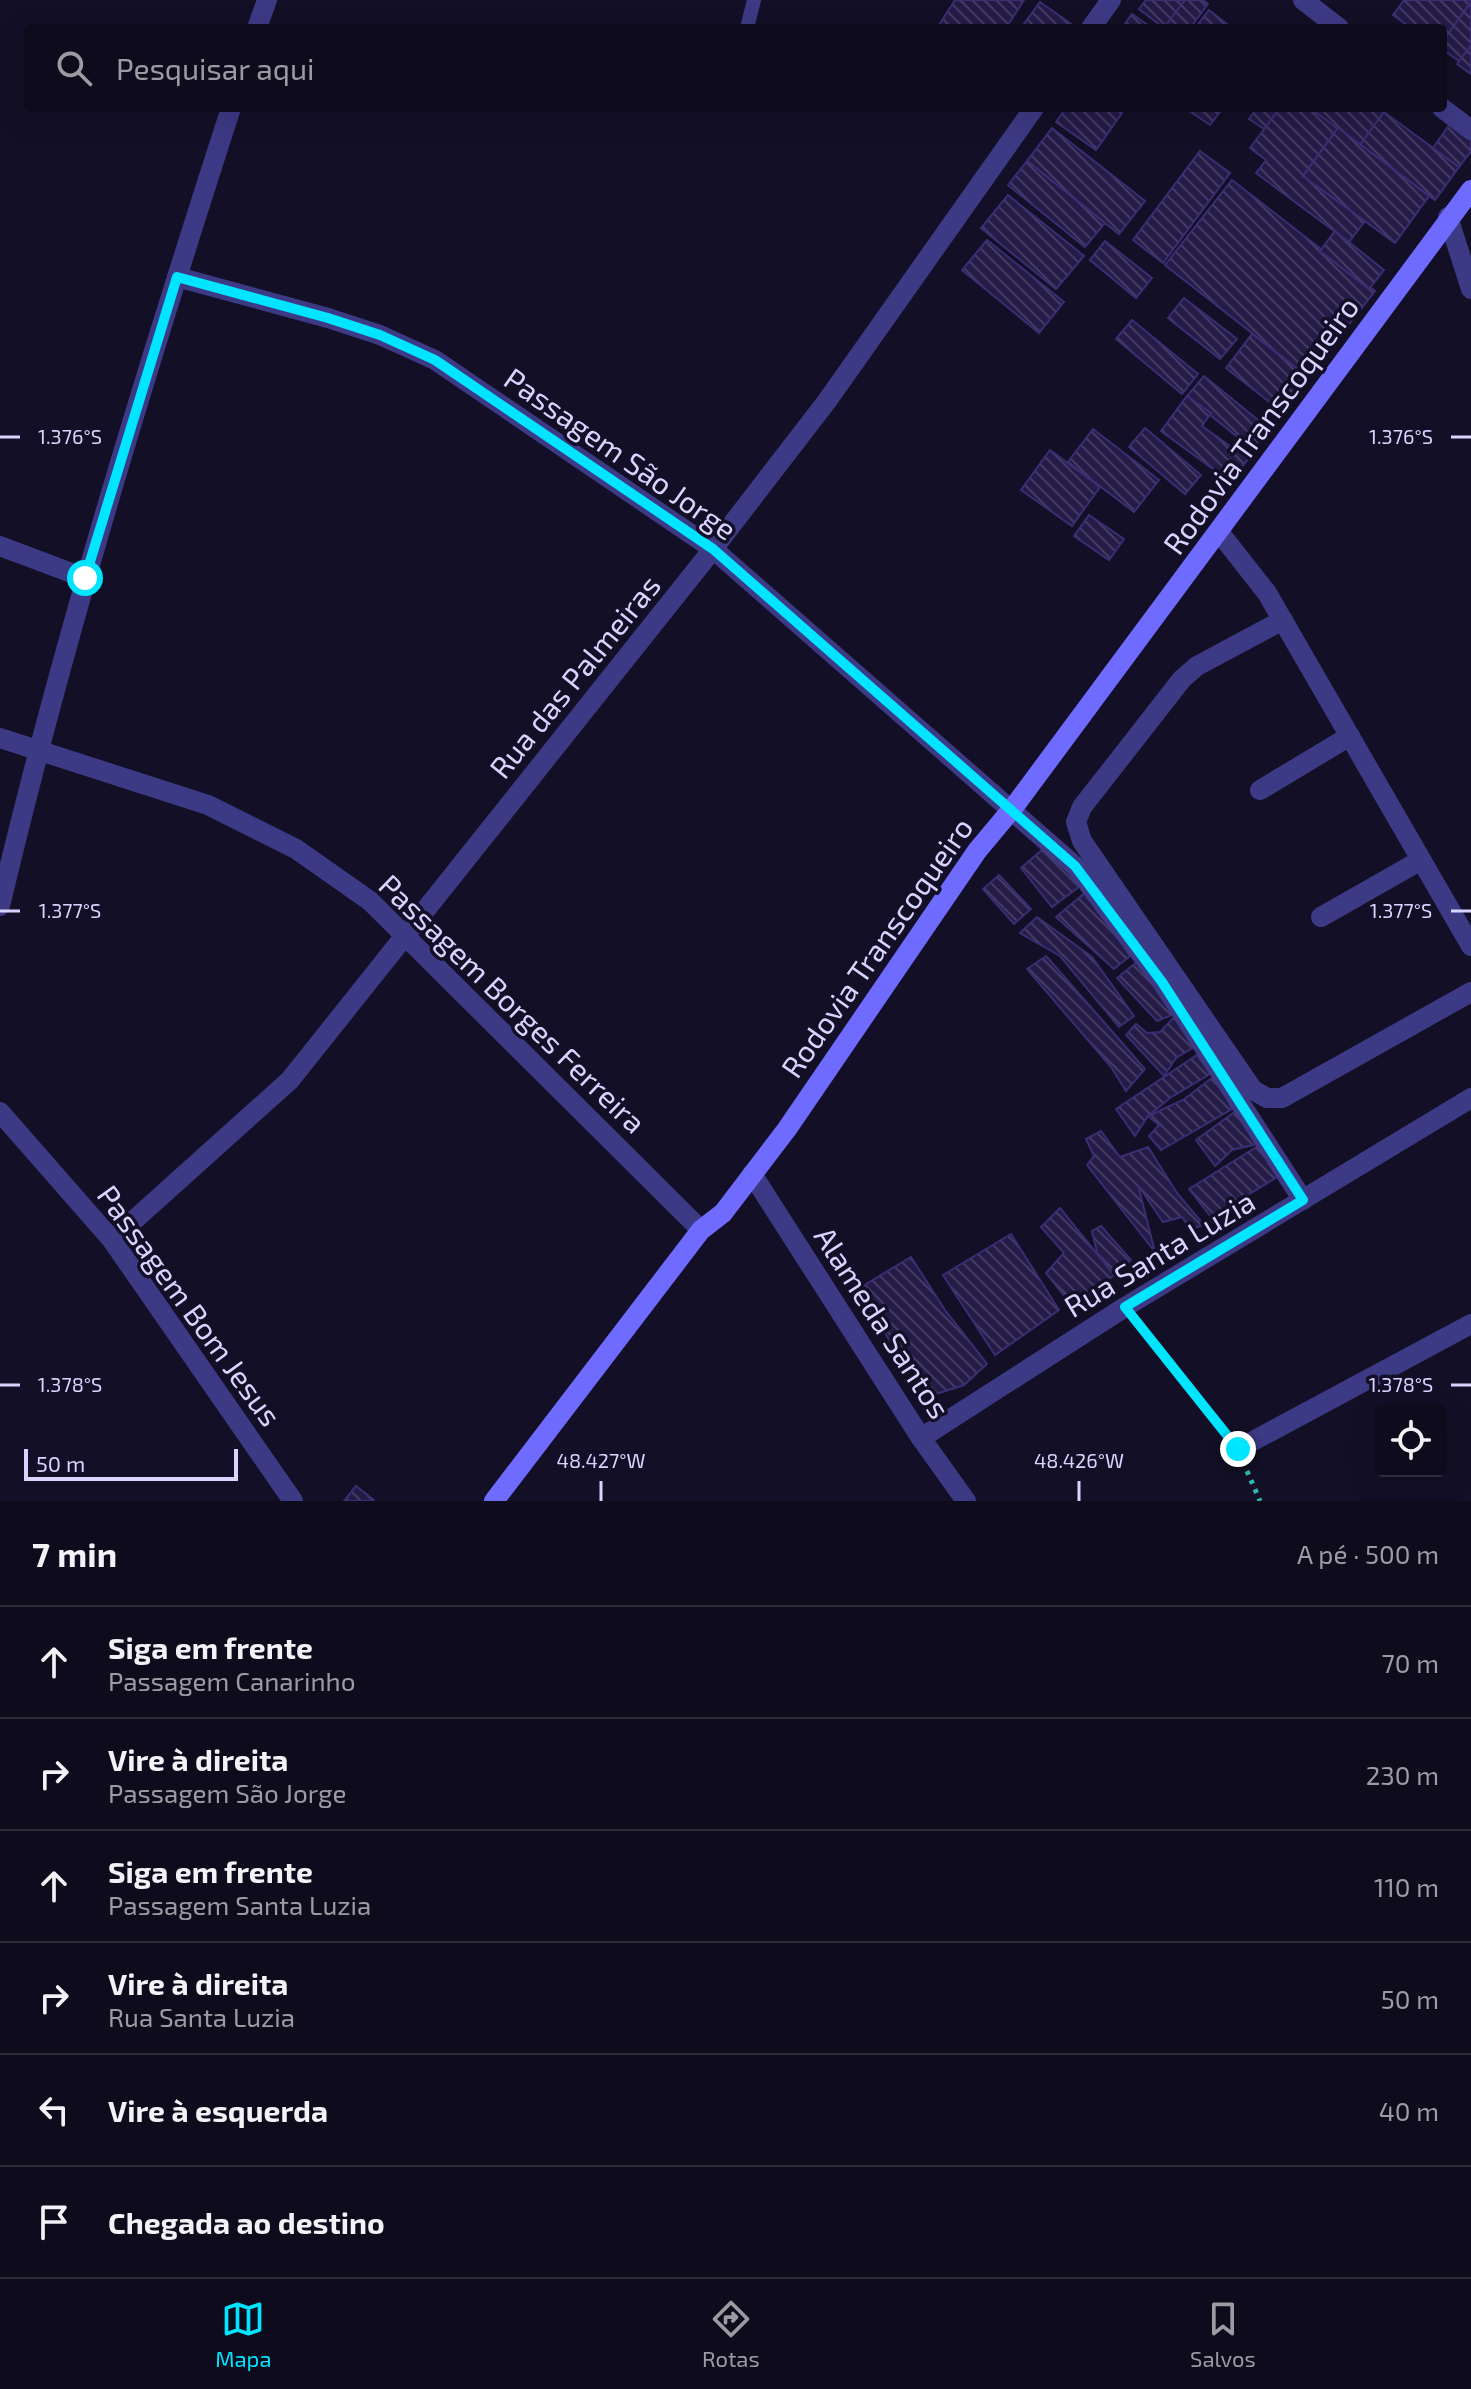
<!DOCTYPE html>
<html lang="pt">
<meta charset="utf-8">
<style>
body{margin:0;font-family:"Exo 2",sans-serif;background:#1c1929;color:#f1f3f6}
.controls{position:absolute;right:24px;bottom:24px;display:grid;overflow:hidden;border-radius:8px;box-shadow:0 8px 32px #0002}
.controls button{width:72px;height:72px;display:grid;place-items:center;padding:0;border:0;border-bottom:2px solid #2e2b3b;background:#0e0b1c;color:#f1f3f6;font:40px sans-serif}
.scale{position:absolute;left:24px;bottom:20px;width:214px;box-sizing:border-box;padding-left:8px;border:4px solid #d9d4ff;border-top:0;font-size:22px;line-height:28px;white-space:nowrap;color:#d9d4ff;-webkit-text-stroke:6px #130f26;paint-order:stroke}
.stop{position:absolute;width:24px;height:24px;margin:-18px;border:6px solid #00e5ff;border-radius:50%;background:#fff}
.stop.end{background:#00e5ff;border-color:#fff;box-shadow:0 2px 8px #0008}
.list{margin:0;padding:0;list-style:none}
h2{display:flex;justify-content:space-between;align-items:center;height:104px;margin:0;padding:0 32px;font-size:34px}
h2 small{font-size:26px;font-weight:400;color:#9b9ba3}
.list li{display:grid;grid-template-columns:52px 1fr auto;gap:24px;align-items:center;box-sizing:border-box;height:112px;padding:0 32px;border-top:2px solid #2e2b3b}
.list b{display:block;font-size:30px;white-space:nowrap}
.list p{margin:0;font-size:26px;white-space:nowrap;color:#9b9ba3}
.list em{font-size:26px;font-style:normal;color:#9b9ba3}
.icon{flex:none;width:44px;height:44px;fill:none;stroke:currentColor;stroke-width:2;stroke-linecap:round;stroke-linejoin:round}
.map{position:relative;flex:none;width:1471px;height:1501px;overflow:hidden}
.search{position:absolute;background:#0e0b1c;box-shadow:0 8px 32px #0002;left:24px;right:24px;top:24px;height:88px;display:flex;align-items:center;gap:20px;box-sizing:border-box;padding:0 28px;border-radius:8px;color:#9b9ba3;font-size:30px}
.sheet{height:776px;background:#0e0b1c}
nav{display:flex;justify-content:space-around;align-items:center;box-sizing:border-box;height:112px;border-top:2px solid #2e2b3b;background:#0e0b1c;font-size:22px;color:#9b9ba3}
nav a{display:grid;justify-items:center;gap:4px}
nav .on{color:#00e5ff}
.map>svg:first-child{display:block}
.building{fill:url(#building-back-hatch);stroke:#3b2d73;stroke-width:2}
.lines{fill:none;stroke-linecap:round;stroke-linejoin:round}
.path{stroke:#2fb8b0;stroke-width:5;stroke-dasharray:4 6;stroke-linecap:butt}
.service{stroke:#3d3a85;stroke-width:14}
.minor{stroke:#3d3a85;stroke-width:20}
.secondary{stroke:#6f6bff;stroke-width:20}
.route{stroke:#00e5ff;stroke-width:10}
.ticks{fill:none;stroke:#d9d4ff;stroke-width:3}
.labels{text-anchor:middle;dominant-baseline:central;stroke-width:7;stroke-linejoin:round;paint-order:stroke}
.street-label{font-size:30px;fill:#d9d4ff;stroke:#130f26}
.ticks-label{font-size:20px;text-anchor:middle;fill:#d9d4ff;stroke:#130f26;stroke-width:7;stroke-linejoin:round;paint-order:stroke}
</style>
<div class="map">
<svg width="1471" height="1501" viewBox="0 0 1471 1501">
<defs>
<pattern id="building-back-hatch" width="6" height="6" patternUnits="userSpaceOnUse" patternTransform="scale(2)"><rect width="6" height="6" fill="#241b47"/><path d="M-1 5l2 2M0 0l6 6M5-1l2 2" fill="none" stroke="#433b63"/></pattern>
</defs>
<rect width="100%" height="100%" fill="#130f26"/>
<g class="building">
<polygon points="955,0 1024,0 1006,28 937,28"/>
<polygon points="1146,0 1185,0 1164,28 1139,9"/>
<polygon points="1185,0 1203,0 1208,4 1190,28 1164,28"/>
<polygon points="1404,0 1471,0 1471,2 1443,41 1443,28 1411,28 1393,15"/>
<polygon points="1040,2 1077,28 1021,28"/>
<polygon points="1471,2 1471,45 1459,61 1443,50 1443,41"/>
<polygon points="1209,10 1231,27 1230,28 1195,28"/>
<polygon points="1132,14 1152,28 1122,28"/>
<polygon points="1471,45 1471,74 1457,64"/>
<polygon points="1066,108 1115,108 1122,113 1096,150 1056,122"/>
<polygon points="1185,108 1223,108 1210,125"/>
<polygon points="1257,108 1280,108 1264,129 1249,119"/>
<polygon points="1280,108 1310,108 1338,128 1303,176 1365,221 1349,242 1256,173 1266,160 1250,148"/>
<polygon points="1310,108 1378,108 1384,112 1360,145"/>
<polygon points="1384,112 1459,167 1435,200 1360,145"/>
<polygon points="1450,124 1471,139 1471,151 1459,167 1433,148"/>
<polygon points="1052,128 1145,201 1119,234 1027,161"/>
<polygon points="1338,128 1429,196 1395,243 1303,176"/>
<polygon points="1200,151 1230,173 1163,263 1133,240"/>
<polygon points="1027,161 1105,223 1085,247 1008,185"/>
<polygon points="1232,180 1375,291 1308,377 1165,265"/>
<polygon points="1008,195 1084,256 1056,289 981,228"/>
<polygon points="1335,231 1384,270 1369,289 1320,251"/>
<polygon points="987,240 1064,302 1039,333 962,270"/>
<polygon points="1105,241 1152,278 1136,298 1090,260"/>
<polygon points="1184,298 1237,339 1220,359 1168,318"/>
<polygon points="1132,320 1198,374 1182,394 1116,339"/>
<polygon points="1252,334 1308,377 1281,411 1226,368"/>
<polygon points="1204,376 1269,429 1252,449 1187,396"/>
<polygon points="1187,396 1211,413 1202,426 1248,459 1231,482 1161,431"/>
<polygon points="1145,428 1201,475 1185,494 1129,447"/>
<polygon points="1093,429 1159,480 1134,512 1068,462"/>
<polygon points="1050,450 1100,487 1072,526 1021,490"/>
<polygon points="1089,515 1124,539 1109,560 1074,536"/>
<polygon points="1049,844 1084,883 1052,907 1021,868"/>
<polygon points="999,875 1031,909 1014,924 983,889"/>
<polygon points="1086,892 1130,956 1114,969 1056,917"/>
<polygon points="1037,917 1092,957 1134,1016 1119,1027 1060,956 1020,933"/>
<polygon points="1046,956 1145,1069 1126,1091 1111,1067 1027,969"/>
<polygon points="1142,958 1179,1012 1157,1021 1117,978"/>
<polygon points="1179,1012 1194,1047 1176,1058 1164,1076 1126,1035 1136,1024 1147,1033 1160,1032"/>
<polygon points="1197,1055 1210,1074 1170,1098 1148,1116 1135,1136 1116,1109"/>
<polygon points="1217,1074 1232,1109 1161,1150 1149,1136 1159,1125 1148,1116 1183,1100"/>
<polygon points="1236,1111 1257,1144 1232,1150 1215,1166 1196,1140"/>
<polygon points="1101,1131 1120,1157 1148,1147 1177,1193 1204,1225 1190,1229 1182,1217 1163,1222 1138,1185 1155,1252 1087,1165 1094,1156 1086,1139"/>
<polygon points="1258,1146 1279,1176 1211,1217 1189,1189"/>
<polygon points="1060,1208 1114,1275 1074,1308 1046,1273 1064,1253 1041,1227"/>
<polygon points="1101,1226 1131,1260 1114,1275 1097,1252 1092,1231"/>
<polygon points="1011,1234 1059,1310 995,1355 943,1275"/>
<polygon points="911,1257 945,1310 987,1364 964,1385 933,1395 898,1353 856,1290"/>
<polygon points="356,1486 374,1500 373,1501 344,1501"/>
</g>
<g class="lines">
<g class="path">
<polyline points="1138,1324 1224,1431"/>
<polyline points="1247,1471 1260,1501"/>
</g>
<polyline class="service" points="747,28 754,0"/>
<g class="minor">
<polyline points="1303,0 1339,28"/>
<polyline points="257,28 267,0"/>
<polyline points="1091,28 1111,0"/>
<polyline points="1442,108 1471,130"/>
<polyline points="1448,217 1471,289"/>
<polyline points="177,277 328,318 380,335 435,360 713,549 1075,866 1162,982 1303,1200"/>
<polyline points="1219,532 1267,593 1471,946"/>
<polyline points="0,546 85,578"/>
<polyline points="1283,620 1197,666 1182,679 1082,807 1076,822 1082,841 1253,1090 1267,1098 1282,1098 1471,992"/>
<polyline points="0,738 208,805 296,849 370,901 701,1230"/>
<polyline points="1260,790 1350,736"/>
<path d="M0,906C64,636 146,371 231,108"/>
<polyline points="1321,917 1421,860"/>
<polyline points="0,1112 112,1240 293,1501"/>
<polyline points="752,1174 921,1438 966,1501"/>
<polyline points="112,1240 290,1080 713,549 827,401 1034,108"/>
<polyline points="921,1438 1125,1307 1471,1098"/>
<polyline points="1238,1449 1471,1324"/>
</g>
<polyline class="secondary" points="494,1501 701,1230 723,1213 787,1129 977,851 1013,808 1471,190"/>
</g>
<g class="lines">
<polyline class="route" points="85,578 177,277 328,318 380,335 435,360 713,549 1075,866 1162,982 1303,1200 1125,1307 1238,1449"/>
</g>
<path class="ticks" d="M0,437H20M1451,437H1471M0,911H20M1451,911H1471M0,1385H20M1451,1385H1471M601,1481V1501M1079,1481V1501"/>
<g class="labels">
<g class="street-label">
<text transform="translate(1260 425) rotate(-54)">Rodovia Transcoqueiro</text>
<text transform="translate(621 453) rotate(35)">Passagem São Jorge</text>
<text transform="translate(574 676) rotate(-51)">Rua das Palmeiras</text>
<text transform="translate(876 947) rotate(-55)">Rodovia Transcoqueiro</text>
<text transform="translate(513 1003) rotate(44)">Passagem Borges Ferreira</text>
<text transform="translate(1159 1253) rotate(-31)">Rua Santa Luzia</text>
<text transform="translate(190 1305) rotate(54)">Passagem Bom Jesus</text>
<text transform="translate(883 1322) rotate(57)">Alameda Santos</text>
</g>
</g>
<g class="ticks-label">
<text x="70" y="444">1.376°S</text>
<text x="1401" y="444">1.376°S</text>
<text x="70" y="918">1.377°S</text>
<text x="1401" y="918">1.377°S</text>
<text x="70" y="1392">1.378°S</text>
<text x="1401" y="1392">1.378°S</text>
<text x="601" y="1468">48.427°W</text>
<text x="1079" y="1468">48.426°W</text>
</g>
</svg>
<div class="controls">
<button><svg class="icon" aria-label="locate" viewBox="0 0 24 24"><circle cx="12" cy="12" r="6"/><path d="M12 2v4M12 18v4M2 12h4M18 12h4"/></svg></button>
</div>
<div class="scale">50 m</div>
<div class="stop" style="left:85px;top:578px"></div>
<div class="stop end" style="left:1238px;top:1449px"></div>
<div class="search"><svg class="icon" aria-label="search" viewBox="0 0 24 24"><circle cx="10" cy="10" r="6"/><path d="M15 15l6 6"/></svg>Pesquisar aqui</div>
</div>
<section class="sheet">
<h2>7 min<small>A pé · 500 m</small></h2>
<ul class="list">
<li><svg class="icon" aria-label="ahead" viewBox="0 0 24 24"><path d="M12 20V5M6 11l6-6 6 6"/></svg><div><b>Siga em frente</b><p>Passagem Canarinho</p></div><em>70 m</em></li>
<li><svg class="icon" aria-label="right" viewBox="0 0 24 24"><path d="M7 20v-9h11M14 6l5 5-5 5"/></svg><div><b>Vire à direita</b><p>Passagem São Jorge</p></div><em>230 m</em></li>
<li><svg class="icon" aria-label="ahead" viewBox="0 0 24 24"><path d="M12 20V5M6 11l6-6 6 6"/></svg><div><b>Siga em frente</b><p>Passagem Santa Luzia</p></div><em>110 m</em></li>
<li><svg class="icon" aria-label="right" viewBox="0 0 24 24"><path d="M7 20v-9h11M14 6l5 5-5 5"/></svg><div><b>Vire à direita</b><p>Rua Santa Luzia</p></div><em>50 m</em></li>
<li><svg class="icon" aria-label="left" viewBox="0 0 24 24"><path d="M17 20v-9H6M10 6l-5 5 5 5"/></svg><div><b>Vire à esquerda</b></div><em>40 m</em></li>
<li><svg class="icon" aria-label="arrive" viewBox="0 0 24 24"><path d="M6 21V4h12l-3 4 3 4H6"/></svg><div><b>Chegada ao destino</b></div></li>
</ul>
</section>
<nav>
<a class="on"><svg class="icon" aria-label="map" viewBox="0 0 24 24"><path d="M3 6l6-2 6 2 6-2v14l-6 2-6-2-6 2zM9 4v14M15 6v14"/></svg>Mapa</a>
<a><svg class="icon" aria-label="directions" viewBox="0 0 24 24"><path d="M12 3l9 9-9 9-9-9zM9 14v-3h6M13 9l2 2-2 2"/></svg>Rotas</a>
<a><svg class="icon" aria-label="saved" viewBox="0 0 24 24"><path d="M7 4h10v16l-5-4-5 4z"/></svg>Salvos</a>
</nav>
